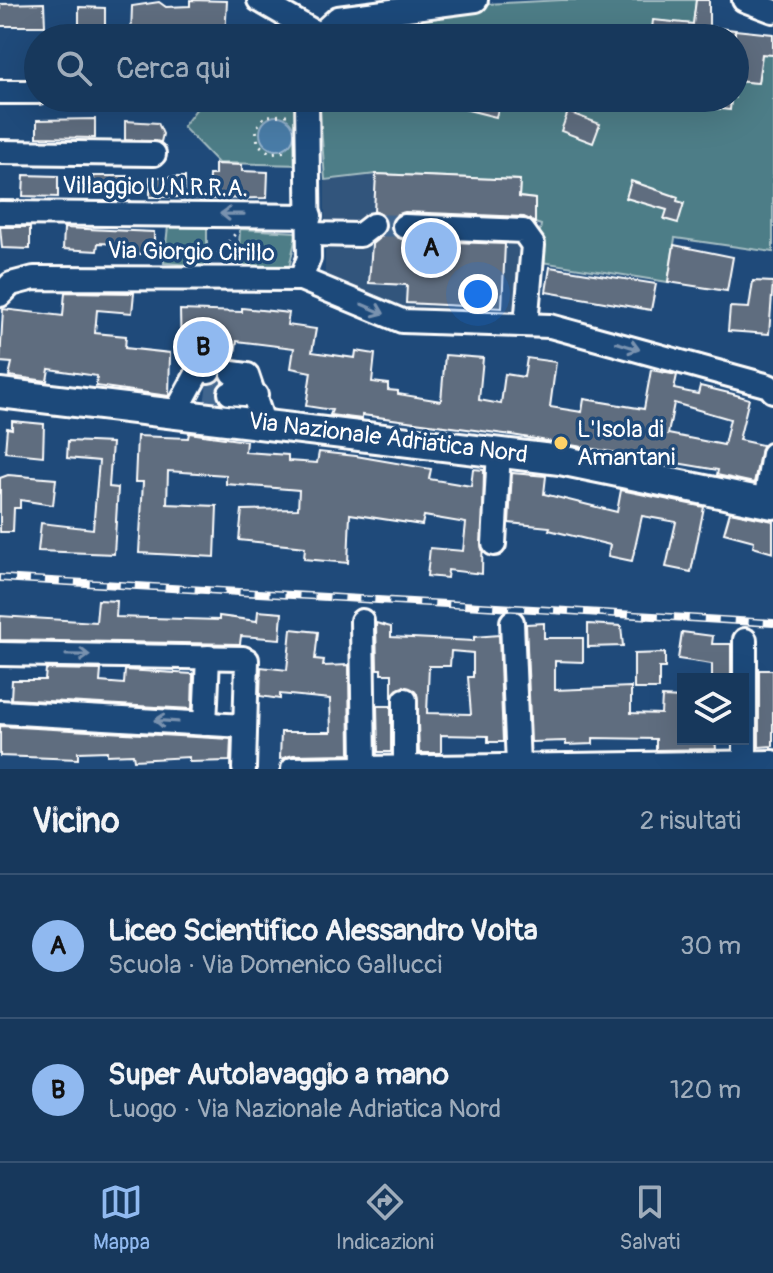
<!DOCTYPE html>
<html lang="it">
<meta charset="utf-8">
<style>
body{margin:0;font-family:Pangolin,sans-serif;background:#203f62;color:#f1f3f6}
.controls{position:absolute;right:24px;bottom:24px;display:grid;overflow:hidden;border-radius:0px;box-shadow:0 8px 32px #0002}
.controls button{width:72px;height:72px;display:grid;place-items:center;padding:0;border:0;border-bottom:2px solid #365272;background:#17385c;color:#f1f3f6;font:40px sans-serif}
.you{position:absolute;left:478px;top:294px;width:28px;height:28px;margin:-20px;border:6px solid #fff;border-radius:50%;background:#1a73e8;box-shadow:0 0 0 12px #1a73e833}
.badge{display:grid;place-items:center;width:52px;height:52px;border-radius:50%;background:#90b9f0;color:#111;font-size:26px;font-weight:700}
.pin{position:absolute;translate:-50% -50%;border:4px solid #fff;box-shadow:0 2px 8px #0006}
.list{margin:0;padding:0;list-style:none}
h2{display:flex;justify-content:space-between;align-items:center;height:104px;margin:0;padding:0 32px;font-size:34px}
h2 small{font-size:26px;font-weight:400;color:#9eacbb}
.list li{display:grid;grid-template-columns:52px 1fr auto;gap:24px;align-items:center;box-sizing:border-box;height:144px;padding:0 32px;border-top:2px solid #365272}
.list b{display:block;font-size:30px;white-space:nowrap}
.list p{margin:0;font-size:26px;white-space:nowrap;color:#9eacbb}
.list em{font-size:26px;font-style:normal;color:#9eacbb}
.icon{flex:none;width:44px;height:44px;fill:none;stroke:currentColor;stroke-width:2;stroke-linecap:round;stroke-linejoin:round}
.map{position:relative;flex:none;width:773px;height:769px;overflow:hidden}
.search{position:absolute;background:#17385c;box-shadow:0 8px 32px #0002;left:24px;right:24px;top:24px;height:88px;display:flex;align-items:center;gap:20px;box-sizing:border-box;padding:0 28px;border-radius:44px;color:#9eacbb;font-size:30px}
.sheet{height:392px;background:#17385c}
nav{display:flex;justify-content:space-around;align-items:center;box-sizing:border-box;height:112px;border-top:2px solid #365272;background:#17385c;font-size:22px;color:#9eacbb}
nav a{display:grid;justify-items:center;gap:4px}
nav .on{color:#90b9f0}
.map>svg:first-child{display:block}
.built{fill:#32547c}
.green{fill:#4d7d87;stroke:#a6bec3;stroke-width:2}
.water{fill:#4a7ba7;stroke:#92b0ca;stroke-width:2}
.building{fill:#5f6d7f;stroke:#fff;stroke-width:2;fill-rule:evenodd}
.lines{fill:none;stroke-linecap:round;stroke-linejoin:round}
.minor-tunnel{stroke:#41658e;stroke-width:22;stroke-dasharray:22 11;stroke-linecap:butt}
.minor-casing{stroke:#fff;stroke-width:28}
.major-casing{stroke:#fff;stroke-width:34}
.path{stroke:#fff;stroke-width:3;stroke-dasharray:2 6;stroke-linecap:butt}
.minor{stroke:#1f4a7a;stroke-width:22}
.major{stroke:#1f4a7a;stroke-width:28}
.rail-casing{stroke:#fff;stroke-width:8}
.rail{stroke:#1f4a7a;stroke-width:5;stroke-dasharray:15;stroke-linecap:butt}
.oneway{stroke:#7992af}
.poi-dot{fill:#ffd166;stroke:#1f4a7a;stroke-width:3}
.labels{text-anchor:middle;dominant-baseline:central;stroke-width:7;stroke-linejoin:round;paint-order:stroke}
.street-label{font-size:24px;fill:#fff;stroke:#1f4a7a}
.poi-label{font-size:24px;fill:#fff;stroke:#1f4a7a;text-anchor:start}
</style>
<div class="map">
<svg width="773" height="769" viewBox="0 0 773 769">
<rect width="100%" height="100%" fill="#1f4a7a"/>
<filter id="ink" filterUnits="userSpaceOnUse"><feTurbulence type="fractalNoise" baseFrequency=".0125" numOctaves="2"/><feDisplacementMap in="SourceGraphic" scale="16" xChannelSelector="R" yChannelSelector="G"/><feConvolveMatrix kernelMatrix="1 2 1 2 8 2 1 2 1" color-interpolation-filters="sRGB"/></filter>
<g filter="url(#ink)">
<polygon class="built" points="376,174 520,180 535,199 541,224 529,315 410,309 325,275 325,180"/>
<g class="green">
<polygon points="562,0 696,0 693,24 654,20 651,38 405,38 412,8"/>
<polygon points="762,54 773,55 773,252 675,238 668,282 535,261 541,225 535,223 534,199 519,197 520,180 376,174 325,180 319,98 644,98 730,110 731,98 735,98 735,81 758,83"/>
<polygon points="303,98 303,165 218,163 183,127 203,100"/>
<polygon points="168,226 207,228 207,266 164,263"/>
<polygon points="240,229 297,232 289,268 238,267"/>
</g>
<circle class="water" cx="277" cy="133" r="17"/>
<g class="building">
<polygon points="190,0 227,1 225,38 211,38 201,33 131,35 132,6 159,2 166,7 190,6"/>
<polygon points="696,0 709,0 709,27 735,30 734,38 651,38 653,20 693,24"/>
<polygon points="44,3 45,26 0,26 0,4"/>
<polygon points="79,7 105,8 105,33 79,32"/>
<polygon points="735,30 773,34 773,55 762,54 758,83 735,81"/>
<polygon points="463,98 501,98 496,117 460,108"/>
<polygon points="694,98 731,98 730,110 694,106"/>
<polygon points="568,112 600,124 593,143 561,131"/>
<polygon points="95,119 95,138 37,137 37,120"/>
<polygon points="125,121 158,123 163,134 161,142 125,140"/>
<polygon points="215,164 242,165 242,171 268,172 267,198 208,199 209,175 215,175"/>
<polygon points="376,174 520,180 519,197 535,199 535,223 524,217 405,212 397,214 390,225 392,233 403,240 505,244 502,308 406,303 407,285 369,283 372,244 382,236 387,224 384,216 374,211"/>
<polygon points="24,175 58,176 58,197 23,196"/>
<polygon points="93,176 128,176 128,195 92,195"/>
<rect x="150" y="177" width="35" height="20"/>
<polygon points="631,181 678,197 677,201 684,203 678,223 664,219 667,210 626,198"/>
<polygon points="0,227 30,227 30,249 2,248"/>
<polygon points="64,228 154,232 154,244 151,244 150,254 122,254 122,244 98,243 97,251 63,249"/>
<polygon points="674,245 733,257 727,291 668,282"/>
<polygon points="550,267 656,284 651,310 546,292"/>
<polygon points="753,281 773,282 769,334 728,331 730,307 749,308"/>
<polygon points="65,292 134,293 132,313 97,310 95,333 126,336 125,348 170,353 169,396 96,386 97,376 49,369 47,381 9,376 12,363 0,362 3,309 63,316"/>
<path d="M242,308L289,313L287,325L316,329L312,352L355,358L356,351L375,354L372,382L388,384V390L398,391V394L441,401L445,355L483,358L479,400L501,404L505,374L524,377L527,358L556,362L550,407L582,412L584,399L644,409L651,370L677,375L674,389L698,394L700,386L733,394L749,399L739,440L762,445L754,483L717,475L718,470L512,435L362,415V419L330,415L332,410L306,406L311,372L291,368L294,348L237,341L234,359L221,364L211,357L181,355L180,310L242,312ZM674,403L730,419L724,445L668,434Z"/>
<polygon points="12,421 44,424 43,456 5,452 7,428 12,429"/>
<polygon points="189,433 246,441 245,452 288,455 288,461 317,463 319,452 356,456 431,469 429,479 471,486 473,469 484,470 482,574 448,570 447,578 427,576 430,548 463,551 466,523 424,516 422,525 350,514 348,563 304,559 305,547 239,540 242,510 298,509 299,490 226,484 226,475 168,471 167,504 217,506 215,557 139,553 143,482 135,482 137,436 188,438"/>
<polygon points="68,441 112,443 109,487 118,488 114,554 38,551 41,523 93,529 99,461 67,458"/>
<polygon points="512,473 546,476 544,494 617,512 621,490 704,507 691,572 666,567 676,522 642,516 632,561 608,556 610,545 549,530 550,527 509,523"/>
<polygon points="8,475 56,479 53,505 20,500 20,508 14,508 13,532 0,532 0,478"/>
<polygon points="730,512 773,521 773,553 753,547 754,541 724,533"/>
<polygon points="98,600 117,601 116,617 219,620 219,616 257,621 258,611 282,613 280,639 241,636 240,644 0,640 0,616 96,622"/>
<path d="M376,623L391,627V637L474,641V637L499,635L503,742H488V736L441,735V753H419L417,694L404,686L392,696V674H381V669H377ZM451,651L473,653V677H468L471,714L427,713L429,666H450Z"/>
<polygon points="544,623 544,638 583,638 583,662 555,661 555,690 631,687 631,713 661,714 662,697 683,698 683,739 715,739 716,749 656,750 656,739 593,738 593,744 566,745 566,741 531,742 526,624"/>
<polygon points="588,624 621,626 623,646 588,647"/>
<polygon points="291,629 318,632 315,659 324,660 323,666 349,665 350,754 293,755 280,759 281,732 331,732 330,699 280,694 280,699 260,696 261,667 287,670"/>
<polygon points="682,632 713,636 712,644 731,644 731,679 712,679 712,664 678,659"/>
<polygon points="665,653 665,668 659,668 659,689 634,689 634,654"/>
<polygon points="46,669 101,670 100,682 124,684 125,670 193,674 192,709 11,699 12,680 45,680"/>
<polygon points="759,670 773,670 773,746 759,747"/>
<polygon points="377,706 391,706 391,752 378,752"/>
<polygon points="0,726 231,739 230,761 189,762 189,757 134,760 133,754 107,755 107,751 78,752 78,759 0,756"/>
</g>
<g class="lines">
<g class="minor-tunnel">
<polyline points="373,225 404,226"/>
<polyline points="206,390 230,393"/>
</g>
<g class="minor-casing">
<g id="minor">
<polyline points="259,0 318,34"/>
<polyline points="744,0 773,11"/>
<polyline points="316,38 338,18 476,0"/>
<polyline points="0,92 38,92"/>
<polyline points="0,152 154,154"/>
<polyline points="0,213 310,216"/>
<polyline points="404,226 523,231 533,245 526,325"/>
<polyline points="310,234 360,235 373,225"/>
<polyline points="301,279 309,258 307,98"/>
<polyline points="0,295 11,284 34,278 301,279 402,321 550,326 769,386 773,391"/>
<polyline points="232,373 247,375 263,422"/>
<polyline points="230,393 256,395"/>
<polyline points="176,412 199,370 209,371"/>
<polyline points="765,502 773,454"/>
<polyline points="494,544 499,451"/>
<polyline points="362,621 364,766"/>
<polyline points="512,622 518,765"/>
<polyline points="745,640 745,763"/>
<polyline points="0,654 243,658 247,660 244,769"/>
<polyline points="405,700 405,766"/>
<polyline points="0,712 244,726"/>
<polyline points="205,724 208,657"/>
<polyline points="293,769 773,762"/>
</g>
</g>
<g class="major-casing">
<polyline id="major" points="0,393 560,460 773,504"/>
</g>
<g class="path">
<polyline points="287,115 265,116 256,128 258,144 270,153 288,151"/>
<polyline points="212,260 236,233"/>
</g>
<use href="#minor" class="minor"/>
<use href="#major" class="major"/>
<g class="rail-casing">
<polyline id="rail" points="0,578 773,623"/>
</g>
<use href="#rail" class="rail"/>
</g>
<defs><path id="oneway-shaft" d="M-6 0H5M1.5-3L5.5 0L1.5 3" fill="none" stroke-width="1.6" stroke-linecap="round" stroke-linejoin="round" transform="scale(2)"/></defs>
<g class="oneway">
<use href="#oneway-shaft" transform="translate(232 214) rotate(-179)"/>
<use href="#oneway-shaft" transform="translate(373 309) rotate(23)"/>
<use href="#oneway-shaft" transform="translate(628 346) rotate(17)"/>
<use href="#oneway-shaft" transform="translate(78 655) rotate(1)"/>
<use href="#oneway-shaft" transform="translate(166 721) rotate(-176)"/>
</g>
</g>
<circle class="poi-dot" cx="561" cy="443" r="8"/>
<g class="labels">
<g class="street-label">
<text transform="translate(155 187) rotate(1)">Villaggio U.N.R.R.A.</text>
<text transform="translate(191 252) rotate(1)">Via Giorgio Cirillo</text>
<text transform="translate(388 438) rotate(7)">Via Nazionale Adriatica Nord</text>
</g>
<g class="poi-label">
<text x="577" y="429">L'Isola di<tspan x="577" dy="28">Amantani</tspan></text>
</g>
</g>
</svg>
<div class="controls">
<button><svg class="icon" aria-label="layers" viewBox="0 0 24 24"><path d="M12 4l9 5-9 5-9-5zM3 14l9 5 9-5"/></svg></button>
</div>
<div class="you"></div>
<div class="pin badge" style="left:431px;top:248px">A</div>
<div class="pin badge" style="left:203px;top:347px">B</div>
<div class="search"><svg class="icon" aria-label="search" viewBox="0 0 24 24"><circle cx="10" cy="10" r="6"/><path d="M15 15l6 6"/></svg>Cerca qui</div>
</div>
<section class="sheet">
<h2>Vicino<small>2 risultati</small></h2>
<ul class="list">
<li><span class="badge">A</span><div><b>Liceo Scientifico Alessandro Volta</b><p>Scuola · Via Domenico Gallucci</p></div><em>30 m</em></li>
<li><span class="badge">B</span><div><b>Super Autolavaggio a mano</b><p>Luogo · Via Nazionale Adriatica Nord</p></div><em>120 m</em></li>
</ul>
</section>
<nav>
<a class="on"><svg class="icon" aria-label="map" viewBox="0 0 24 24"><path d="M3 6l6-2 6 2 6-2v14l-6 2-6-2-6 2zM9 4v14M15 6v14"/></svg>Mappa</a>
<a><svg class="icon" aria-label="directions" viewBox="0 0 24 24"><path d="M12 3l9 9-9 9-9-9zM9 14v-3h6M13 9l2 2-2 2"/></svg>Indicazioni</a>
<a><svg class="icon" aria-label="saved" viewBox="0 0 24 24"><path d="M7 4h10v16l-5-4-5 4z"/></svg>Salvati</a>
</nav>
